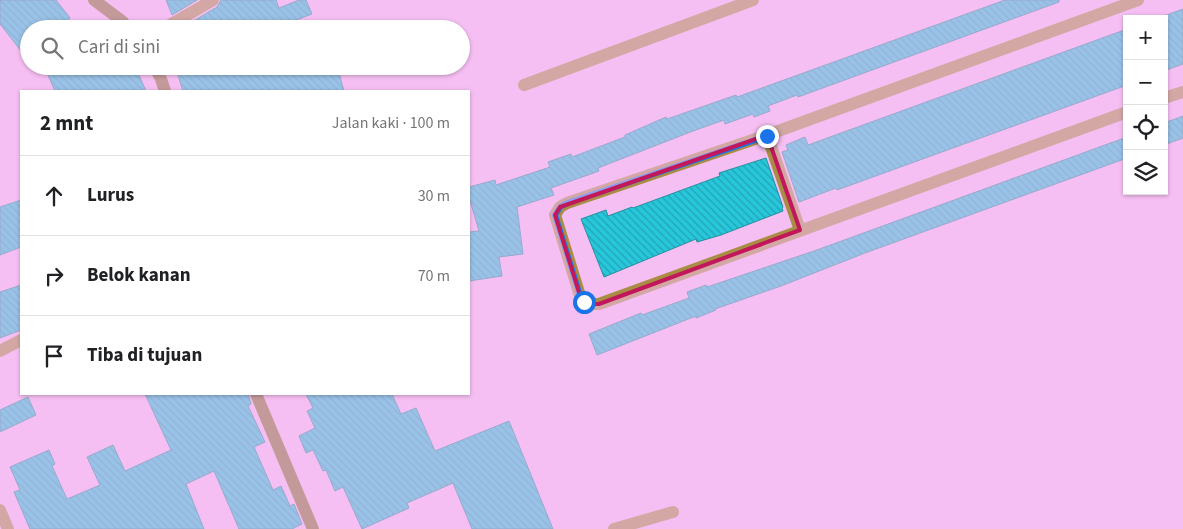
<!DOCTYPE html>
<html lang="id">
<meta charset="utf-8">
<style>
body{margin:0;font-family:"Source Sans 3",sans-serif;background:#f2f2f2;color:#202124}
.controls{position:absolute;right:15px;top:15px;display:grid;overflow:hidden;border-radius:0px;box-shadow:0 1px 4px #0004}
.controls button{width:45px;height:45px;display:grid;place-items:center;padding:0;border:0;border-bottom:1px solid #e0e0e0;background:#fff;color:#202124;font:25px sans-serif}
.stop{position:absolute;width:15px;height:15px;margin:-11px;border:4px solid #1a73e8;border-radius:50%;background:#fff}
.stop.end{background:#1a73e8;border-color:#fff;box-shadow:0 1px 5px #0008}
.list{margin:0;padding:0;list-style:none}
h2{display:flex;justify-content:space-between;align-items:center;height:65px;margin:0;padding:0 20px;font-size:21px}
h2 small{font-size:16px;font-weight:400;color:#757577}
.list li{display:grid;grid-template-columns:32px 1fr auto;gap:15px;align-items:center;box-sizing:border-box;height:80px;padding:0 20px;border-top:1px solid #e0e0e0}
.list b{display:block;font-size:19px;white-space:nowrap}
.list em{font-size:16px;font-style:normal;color:#757577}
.icon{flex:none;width:28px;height:28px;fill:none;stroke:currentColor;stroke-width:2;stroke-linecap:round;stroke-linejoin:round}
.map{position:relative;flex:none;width:1183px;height:529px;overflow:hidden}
.search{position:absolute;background:#fff;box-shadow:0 1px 4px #0004;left:20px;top:20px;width:450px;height:55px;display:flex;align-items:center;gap:12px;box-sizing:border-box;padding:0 18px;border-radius:28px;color:#757577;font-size:19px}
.panel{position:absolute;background:#fff;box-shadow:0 1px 4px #0004;left:20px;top:90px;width:450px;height:305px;border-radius:0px}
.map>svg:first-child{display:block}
.building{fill:url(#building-back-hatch);stroke:#258f9d}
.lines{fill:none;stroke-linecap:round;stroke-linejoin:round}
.street{stroke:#a98d45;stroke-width:12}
.secondary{stroke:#856d2d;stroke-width:12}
.route{stroke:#1a73e8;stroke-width:6}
.marked{fill:none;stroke:#c2185b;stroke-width:4;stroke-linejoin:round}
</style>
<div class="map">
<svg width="1183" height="529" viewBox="0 0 1183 529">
<defs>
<pattern id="building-back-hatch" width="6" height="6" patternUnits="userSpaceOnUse" patternTransform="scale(1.25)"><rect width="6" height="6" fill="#27c7db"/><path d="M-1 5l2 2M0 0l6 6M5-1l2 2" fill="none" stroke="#23a2b3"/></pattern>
</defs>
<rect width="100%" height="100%" fill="#f6bff3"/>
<g class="building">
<polygon points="0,0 56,0 70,18 56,29 29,29 29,61 0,24"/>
<polygon points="166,0 197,0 172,15"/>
<polygon points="221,0 276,0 279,8 299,0 306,0 312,14 291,22 294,29 180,29 217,7"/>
<polygon points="1005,0 1059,0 1059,2 798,97 797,95 768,106 770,111 754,117 753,114 725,124 724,120 693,131 598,168 599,171 551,188 554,195 517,207 523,254 499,257 502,276 469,281 469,232 479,231 469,197 469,187 495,180 496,185 550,167 548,162 571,154 572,157 625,137 625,135 666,117 667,119 736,95 737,97"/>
<polygon points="1183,9 1183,64 1164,71 1164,16"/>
<polygon points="1127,29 1127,85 837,190 836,188 799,202 782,152 788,150 786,145 805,137 808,145"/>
<polygon points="44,66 135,66 146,91 55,91"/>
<polygon points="175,66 337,66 344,91 183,91"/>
<polygon points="1183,116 1183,138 1164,145 1164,123"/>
<polygon points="1127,137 1127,158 865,253 781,286 715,309 716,310 696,318 696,316 597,355 589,334 641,313 642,315 689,298 687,292 706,285 707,287 814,251"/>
<polygon points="766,158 783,207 782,208 783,211 721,235 697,242 696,239 604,277 581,219 606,210 608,216 632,207 633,208 720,176 719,173"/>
<polygon points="21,200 21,247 0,255 0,207"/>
<polygon points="21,285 21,330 0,338 0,292"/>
<polygon points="145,394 248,394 251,404 248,406 265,442 254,447 273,490 281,486 290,506 294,504 302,524 292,529 239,529 214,471 186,484 204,529 30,529 14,492 20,490 10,467 49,450 55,464 52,466 67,499 100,485 87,457 113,445 125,471 171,450"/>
<polygon points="306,394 392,394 401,414 416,408 435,451 509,421 553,529 472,529 453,483 407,503 409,508 362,529 343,487 335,491 326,470 323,471 313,450 306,453 299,436 315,428 307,411 313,408"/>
<polygon points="28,397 36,415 0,432 0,410"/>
</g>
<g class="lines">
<g class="street">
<polyline points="163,29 213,0"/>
<polyline points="524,85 753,0"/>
<polyline points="1164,98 1183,92"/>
<polyline points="1127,112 599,304 588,304 581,299 555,215 560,207 567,203 767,135 1138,0"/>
<polyline points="767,135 800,230"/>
<polyline points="0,351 21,340"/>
<polyline points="0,510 8,529"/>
<polyline points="614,529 673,512"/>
</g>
<g class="secondary">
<polyline points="94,0 122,21 129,29"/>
<polyline points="154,66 161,79 165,91"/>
<polyline points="256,394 313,529"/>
</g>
</g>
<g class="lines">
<polyline class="route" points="584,302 581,299 555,215 560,207 567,203 767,136"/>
</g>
<path d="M0 0H1183V529H0ZM767,135L800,230L599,304H588L581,299L555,215L560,207Z" fill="#f6bff3" fill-opacity=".55" fill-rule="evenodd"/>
<path class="marked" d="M767,135L800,230L599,304H588L581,299L555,215L560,207Z"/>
</svg>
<div class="controls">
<button>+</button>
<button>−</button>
<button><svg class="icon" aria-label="locate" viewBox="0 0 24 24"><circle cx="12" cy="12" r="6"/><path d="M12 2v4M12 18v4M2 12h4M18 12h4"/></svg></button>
<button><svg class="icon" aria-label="layers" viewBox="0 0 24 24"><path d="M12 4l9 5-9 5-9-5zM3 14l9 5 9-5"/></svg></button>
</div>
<div class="stop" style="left:584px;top:302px"></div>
<div class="stop end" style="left:767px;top:136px"></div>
<div class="search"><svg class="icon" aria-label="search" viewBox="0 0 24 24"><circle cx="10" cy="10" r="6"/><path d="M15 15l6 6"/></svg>Cari di sini</div>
<section class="panel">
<h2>2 mnt<small>Jalan kaki · 100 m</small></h2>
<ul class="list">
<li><svg class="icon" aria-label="ahead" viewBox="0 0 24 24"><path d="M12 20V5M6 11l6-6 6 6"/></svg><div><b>Lurus</b></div><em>30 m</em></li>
<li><svg class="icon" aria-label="right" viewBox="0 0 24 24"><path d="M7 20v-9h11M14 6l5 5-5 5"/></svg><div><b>Belok kanan</b></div><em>70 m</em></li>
<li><svg class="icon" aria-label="arrive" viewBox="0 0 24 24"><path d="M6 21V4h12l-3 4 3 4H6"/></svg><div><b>Tiba di tujuan</b></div></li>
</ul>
</section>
</div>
